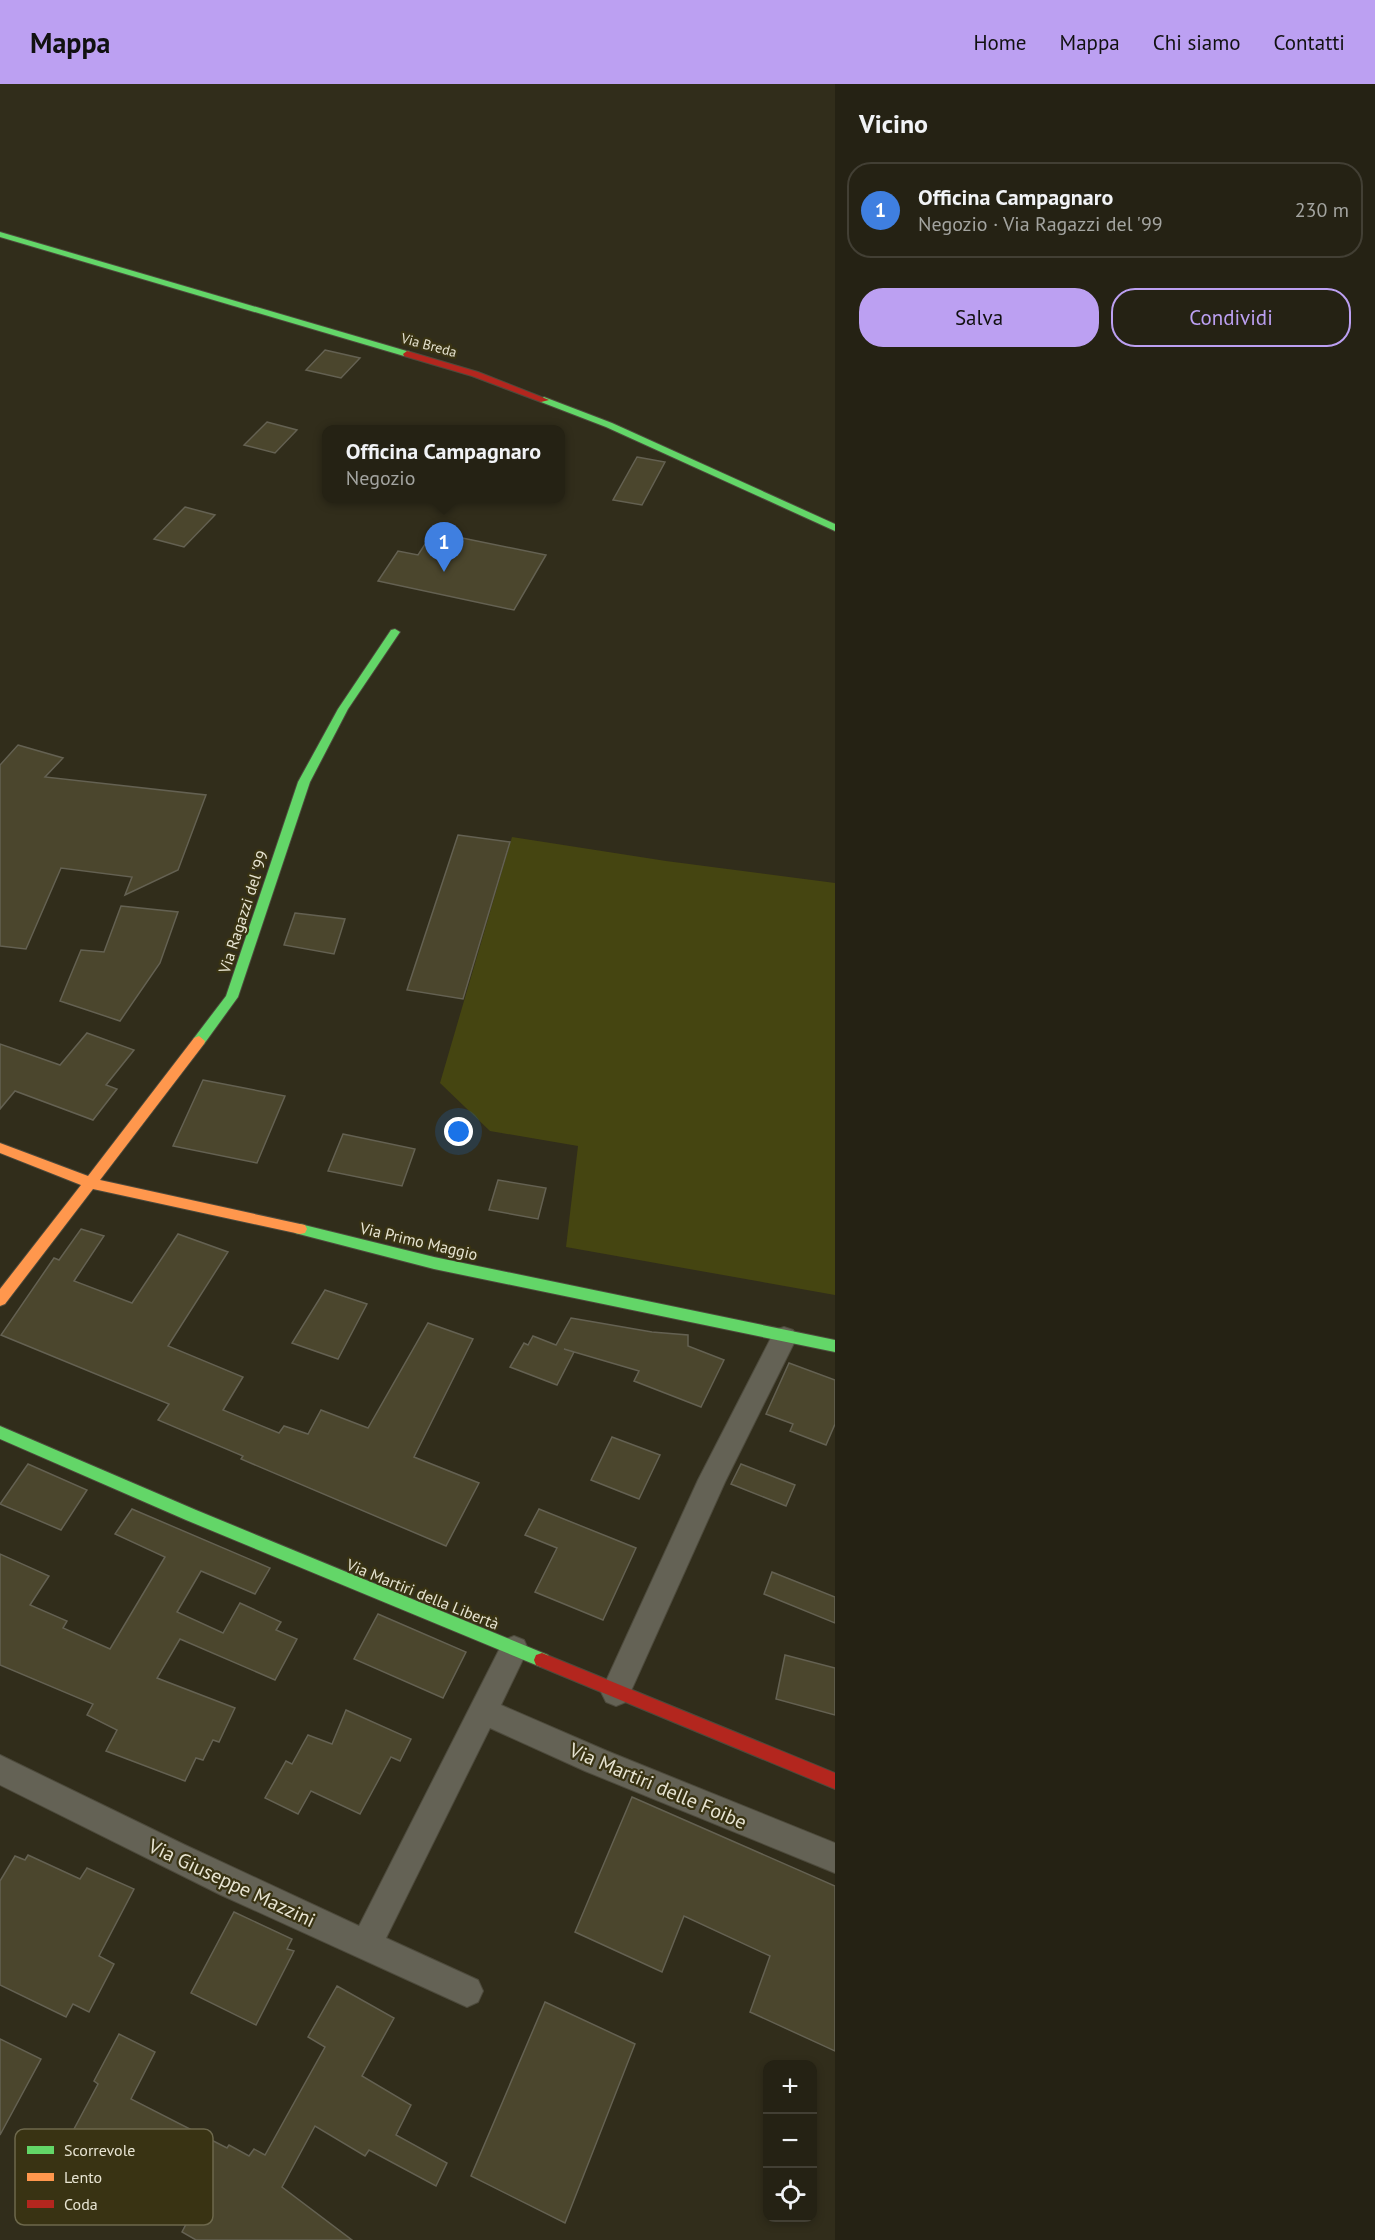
<!DOCTYPE html>
<html lang="it">
<meta charset="utf-8">
<style>
body{margin:0;font-family:"PT Sans",sans-serif;background:#312f22;color:#f1f3f6}
.controls{position:absolute;right:18px;bottom:18px;display:grid;overflow:hidden;border-radius:12px;box-shadow:0 3px 9px #0003}
.controls button{width:54px;height:54px;display:grid;place-items:center;padding:0;border:0;border-bottom:2px solid #423f34;background:#252214;color:#f1f3f6;font:30px sans-serif}
.you{position:absolute;left:459px;top:1048px;width:21px;height:21px;margin:-15px;border:4px solid #fff;border-radius:50%;background:#1a73e8;box-shadow:0 0 0 9px #1a73e833}
.badge{display:grid;place-items:center;width:39px;height:39px;border-radius:50%;background:#bca0f2;color:#fff;font-size:20px;font-weight:700}
.pin{position:absolute;translate:-50% -50px;filter:drop-shadow(0 2px 3px #0008)}
.pin::after{content:'';position:absolute;top:32px;width:21px;height:18px;background:inherit;clip-path:polygon(0 0,100% 0,50% 100%)}
.popup{position:absolute;left:322px;top:341px;width:243px;height:78px;box-sizing:border-box;display:grid;place-content:center;border-radius:12px;background:#252214;filter:drop-shadow(0 2px 4px #0005);font-size:20px;white-space:nowrap;color:#a3a4a0}
.popup b{font-size:22px;color:#f1f3f6}
.popup::after{content:'';position:absolute;left:50%;top:100%;margin-left:-12px;border:12px solid transparent;border-top-color:#252214}
.list{margin:0;padding:0;list-style:none}
h2{display:flex;justify-content:space-between;align-items:center;height:78px;margin:0;padding:0 24px;font-size:26px}
h2 small{font-size:20px;font-weight:400;color:#a3a4a0}
.list li{display:grid;grid-template-columns:39px 1fr auto;gap:18px;align-items:center;box-sizing:border-box;height:96px;margin:0 12px 12px;padding:0 12px;border:2px solid #423f34;border-radius:24px}
.list b{display:block;font-size:22px;white-space:nowrap}
.list p{margin:0;font-size:20px;white-space:nowrap;color:#a3a4a0}
.list em{font-size:20px;font-style:normal;color:#a3a4a0}
.actions{display:flex;gap:12px;padding:18px 24px}
.actions a{flex:1;padding:14px 0;border:2px solid #bca0f2;border-radius:24px;text-align:center;font-size:21px;color:#bca0f2}
.actions .main{background:#bca0f2;color:#111}
.icon{flex:none;width:33px;height:33px;fill:none;stroke:currentColor;stroke-width:2;stroke-linecap:round;stroke-linejoin:round}
.map{position:relative;flex:none;width:835px;height:2156px;overflow:hidden}
header{display:flex;align-items:center;gap:36px;box-sizing:border-box;height:84px;padding:0 30px;background:#bca0f2;color:#111}
header strong{font-size:28px}
nav{display:flex;gap:33px;margin-inline-start:auto;font-size:21px}
main{display:flex}
aside{flex:1;background:#252214}
.map>svg:first-child{display:block}
.green{fill:#454511}
.building{fill:#4b462d;stroke:#646152;stroke-width:1.5}
.lines{fill:none;stroke-linecap:round;stroke-linejoin:round}
.street-casing{stroke:#4d4a3c;stroke-width:2}
.fast-casing{stroke:#4d4a3c;stroke-width:2}
.slow-casing{stroke:#4d4a3c;stroke-width:2}
.jam-casing{stroke:#4d4a3c;stroke-width:2}
.street{fill:#646255;fill-rule:evenodd}
.fast{fill:#63d668;fill-rule:evenodd}
.slow{fill:#ff974d;fill-rule:evenodd}
.jam{fill:#b3261e;fill-rule:evenodd}
.labels{text-anchor:middle;dominant-baseline:central;stroke-width:4.5;stroke-linejoin:round;paint-order:stroke}
.far-street-label{font-size:14px;fill:#e7e4d2;stroke:#393313}
.street-label{font-size:16px;fill:#e7e4d2;stroke:#393313}
.near-street-label{font-size:20px;fill:#e7e4d2;stroke:#393313}
.key{fill:#393313;stroke:#6d684c;stroke-width:1.5}
.key-label{font-size:16px;fill:#e7e4d2}
</style>
<header>
<strong>Mappa</strong>
<nav><a>Home</a><a>Mappa</a><a>Chi siamo</a><a>Contatti</a></nav>
</header>
<main>
<div class="map">
<svg width="835" height="2156" viewBox="0 0 835 2156">
<rect width="100%" height="100%" fill="#312d1b"/>
<polygon class="green" points="512,753 666,777 835,799 835,1211 566,1163 578,1062 490,1047 440,999"/>
<g class="building">
<polygon points="325,266 360,274 341,294 306,286"/>
<polygon points="267,338 297,346 275,369 244,361"/>
<polygon points="637,373 665,378 642,421 613,416"/>
<polygon points="185,423 215,431 184,463 154,455"/>
<polygon points="433,448 546,471 514,526 378,497 398,467 418,471"/>
<polygon points="18,661 63,674 45,693 206,711 178,786 125,811 132,793 61,784 26,865 0,862 0,681"/>
<polygon points="458,751 510,758 463,915 407,906"/>
<polygon points="121,822 178,828 160,879 120,937 60,917 81,866 104,868"/>
<polygon points="295,829 345,835 334,870 284,861"/>
<polygon points="87,949 134,966 106,1001 117,1005 93,1036 15,1007 0,1025 0,960 60,981"/>
<polygon points="203,996 285,1012 257,1079 173,1062"/>
<polygon points="343,1050 415,1065 402,1102 328,1087"/>
<polygon points="498,1096 546,1104 538,1135 489,1126"/>
<polygon points="81,1145 104,1152 74,1197 132,1219 178,1150 228,1168 168,1262 243,1293 223,1326 279,1349 284,1342 308,1350 321,1326 368,1344 428,1239 473,1255 414,1373 479,1399 446,1462 241,1375 243,1372 158,1336 169,1320 1,1251 54,1174 59,1176"/>
<polygon points="325,1206 367,1220 338,1275 292,1259"/>
<polygon points="571,1234 652,1248 688,1251 688,1262 724,1276 701,1323 634,1297 639,1287 564,1265 574,1268 557,1301 510,1283 524,1259 528,1261 533,1252 556,1261"/>
<polygon points="789,1279 835,1296 835,1340 826,1361 790,1347 793,1340 766,1330"/>
<polygon points="612,1353 660,1371 639,1415 591,1396"/>
<polygon points="28,1380 87,1406 61,1446 0,1420"/>
<polygon points="741,1380 795,1401 786,1422 731,1400"/>
<polygon points="132,1425 270,1484 255,1510 201,1487 177,1528 223,1549 240,1519 281,1538 276,1546 297,1555 275,1596 180,1555 157,1594 235,1624 219,1658 213,1656 203,1676 196,1674 185,1697 106,1667 117,1646 87,1631 93,1620 0,1581 0,1470 49,1492 30,1521 67,1537 63,1544 110,1565 165,1473 115,1450"/>
<polygon points="539,1425 636,1464 603,1536 535,1508 557,1464 525,1451"/>
<polygon points="772,1488 835,1513 835,1539 764,1510"/>
<polygon points="378,1530 466,1568 443,1614 354,1575"/>
<polygon points="785,1571 835,1584 835,1631 776,1615"/>
<polygon points="346,1626 411,1655 400,1677 391,1673 360,1730 311,1707 298,1730 265,1714 286,1677 292,1680 308,1651 332,1660"/>
<polygon points="632,1713 835,1802 835,1967 750,1928 770,1872 684,1832 662,1888 575,1848"/>
<polygon points="28,1771 80,1795 87,1784 134,1805 99,1872 114,1880 89,1928 73,1920 66,1933 0,1901 0,1797 15,1772 25,1776"/>
<polygon points="234,1828 292,1855 287,1865 294,1867 256,1941 191,1909"/>
<polygon points="337,1902 394,1934 362,1992 411,2021 396,2051 447,2079 436,2102 369,2066 365,2072 315,2042 282,2103 352,2156 196,2156 182,2148 198,2117 146,2091 135,2115 58,2075 98,2000 94,1997 119,1950 155,1968 131,2015 227,2064 229,2061 249,2072 254,2065 265,2071 325,1963 308,1953"/>
<polygon points="545,1918 635,1960 565,2139 471,2092"/>
<polygon points="0,1955 41,1975 0,2051"/>
</g>
<g class="lines">
<g class="street-casing">
<g id="street">
<polygon points="784,1243 793,1246 797,1253 725,1398 626,1618 616,1622 606,1618 601,1608 698,1396 775,1246"/>
<polygon points="514,1552 524,1556 528,1565 501,1621 607,1667 835,1759 835,1789 585,1687 490,1644 386,1854 478,1896 483,1907 478,1918 467,1923 221,1811 0,1701 0,1671 185,1761 359,1842 504,1556"/>
</g>
</g>
<g class="fast-casing">
<g id="fast">
<polygon points="0,148 410,268 411,270 404,272 0,153"/>
<polygon points="544,313 612,339 835,440 835,447 606,343 541,318 539,316"/>
<polygon points="395,545 400,548 348,625 310,698 238,913 204,960 194,960 193,957 194,954 226,912 298,698 338,625 391,546"/>
<polygon points="300,1140 434,1173 835,1256 835,1268 434,1185 295,1149 293,1145 295,1141"/>
<polygon points="0,1342 196,1426 548,1571 550,1576 548,1581 542,1583 536,1581 186,1436 0,1355"/>
</g>
</g>
<g class="slow-casing">
<polygon id="slow" points="199,952 205,957 204,960 100,1096 300,1140 305,1141 307,1145 305,1149 300,1150 93,1105 5,1220 0,1222 0,1205 81,1101 0,1069 0,1059 88,1092 194,954"/>
</g>
<g class="jam-casing">
<g id="jam">
<polygon points="407,267 478,288 549,316 541,318 472,292 404,272 403,270"/>
<polygon points="542,1569 835,1689 835,1705 536,1581 534,1576 536,1571"/>
</g>
</g>
<use href="#street" class="street"/>
<use href="#fast" class="fast"/>
<use href="#slow" class="slow"/>
<use href="#jam" class="jam"/>
</g>
<g class="labels">
<g class="far-street-label">
<text transform="translate(429 261) rotate(15)">Via Breda</text>
</g>
<g class="street-label">
<text transform="translate(243 828) rotate(-72)">Via Ragazzi del '99</text>
<text transform="translate(419 1157) rotate(13)">Via Primo Maggio</text>
<text transform="translate(423 1510) rotate(22)">Via Martiri della Libertà</text>
</g>
<g class="near-street-label">
<text transform="translate(658 1702) rotate(23)">Via Martiri delle Foibe</text>
<text transform="translate(232 1799) rotate(25)">Via Giuseppe Mazzini</text>
</g>
</g>
<rect x="15" y="2045" width="198" height="96" rx="9" class="key"/>
<rect x="27" y="2062" width="27" height="8" fill="#63d668"/>
<rect x="27" y="2089" width="27" height="8" fill="#ff974d"/>
<rect x="27" y="2116" width="27" height="8" fill="#b3261e"/>
<g class="key-label">
<text x="64" y="2072">Scorrevole</text>
<text x="64" y="2099">Lento</text>
<text x="64" y="2126">Coda</text>
</g>
</svg>
<div class="controls">
<button>+</button>
<button>−</button>
<button><svg class="icon" aria-label="locate" viewBox="0 0 24 24"><circle cx="12" cy="12" r="6"/><path d="M12 2v4M12 18v4M2 12h4M18 12h4"/></svg></button>
</div>
<div class="you"></div>
<div class="pin badge" style="left:444px;top:488px;background:#3f7fe0">1</div>
<div class="popup"><b>Officina Campagnaro</b>Negozio</div>
</div>
<aside>
<h2>Vicino<small></small></h2>
<ul class="list">
<li><span class="badge" style="background:#3f7fe0">1</span><div><b>Officina Campagnaro</b><p>Negozio · Via Ragazzi del '99</p></div><em>230 m</em></li>
</ul>
<div class="actions"><a class="main">Salva</a><a>Condividi</a></div>
</aside>
</main>
